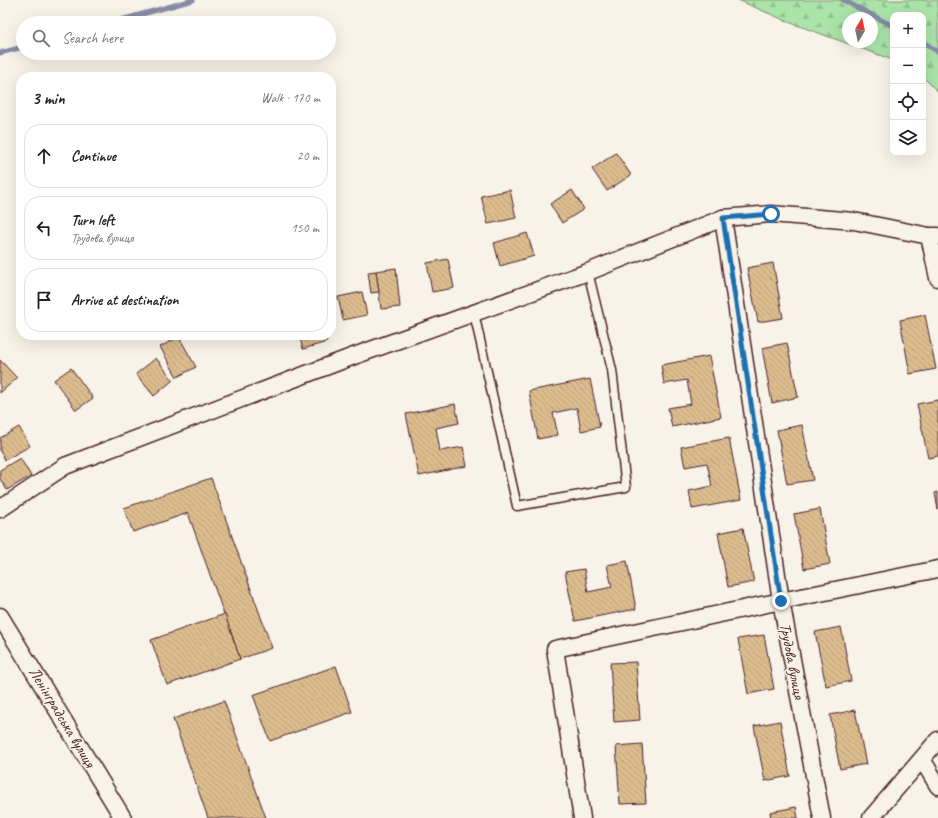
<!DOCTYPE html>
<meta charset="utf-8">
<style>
body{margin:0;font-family:Caveat,sans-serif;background:#f6f6f6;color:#202124}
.controls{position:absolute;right:12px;top:12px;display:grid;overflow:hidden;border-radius:8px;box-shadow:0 4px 16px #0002}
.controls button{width:36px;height:36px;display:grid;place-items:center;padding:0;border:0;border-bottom:1px solid #e0e0e0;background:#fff;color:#202124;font:20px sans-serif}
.compass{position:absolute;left:842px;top:12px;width:36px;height:36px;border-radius:50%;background:#fff;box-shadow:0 4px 16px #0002;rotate:9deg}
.stop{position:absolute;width:12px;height:12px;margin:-9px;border:3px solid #1f6fb2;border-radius:50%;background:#fff}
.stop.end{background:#1f6fb2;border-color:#fff;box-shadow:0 1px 4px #0008}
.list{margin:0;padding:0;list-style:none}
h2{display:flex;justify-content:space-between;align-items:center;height:52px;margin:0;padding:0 16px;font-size:17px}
h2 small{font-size:13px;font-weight:400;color:#757577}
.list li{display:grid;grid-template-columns:26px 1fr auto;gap:12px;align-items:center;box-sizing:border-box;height:64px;margin:0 8px 8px;padding:0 8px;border:1px solid #e0e0e0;border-radius:16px}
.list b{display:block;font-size:15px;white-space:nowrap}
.list p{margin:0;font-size:13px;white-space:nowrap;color:#757577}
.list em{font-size:13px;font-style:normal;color:#757577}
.icon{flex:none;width:22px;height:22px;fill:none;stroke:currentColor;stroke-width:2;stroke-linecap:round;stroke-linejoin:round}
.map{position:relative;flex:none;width:938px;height:818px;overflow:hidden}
.search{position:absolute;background:#fff;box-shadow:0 4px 16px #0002;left:16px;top:16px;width:320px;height:44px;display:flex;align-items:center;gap:10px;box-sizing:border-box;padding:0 14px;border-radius:22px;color:#757577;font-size:15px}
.panel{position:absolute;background:#fff;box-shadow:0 4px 16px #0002;left:16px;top:72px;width:320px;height:268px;border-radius:16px}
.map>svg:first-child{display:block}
.forest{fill:url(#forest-firs);stroke:#7a826a;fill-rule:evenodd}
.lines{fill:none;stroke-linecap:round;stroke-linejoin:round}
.stream{stroke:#868ca6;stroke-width:5}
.building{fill:url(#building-back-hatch);stroke:#4a1f2b}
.service-casing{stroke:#4a1f2b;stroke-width:11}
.minor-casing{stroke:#4a1f2b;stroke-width:19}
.service{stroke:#f7f3e8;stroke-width:8}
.minor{stroke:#f7f3e8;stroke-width:16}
.route{stroke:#1f6fb2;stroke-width:5}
.labels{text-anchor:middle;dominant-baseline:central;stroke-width:3;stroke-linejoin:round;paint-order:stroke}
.street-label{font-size:16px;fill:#4a1f2b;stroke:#f7f3e8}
</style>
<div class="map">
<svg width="938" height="818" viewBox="0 0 938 818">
<defs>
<pattern id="forest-firs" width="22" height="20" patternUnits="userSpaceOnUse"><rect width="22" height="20" fill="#aae4a9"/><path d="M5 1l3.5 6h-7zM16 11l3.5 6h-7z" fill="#94c392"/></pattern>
<pattern id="building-back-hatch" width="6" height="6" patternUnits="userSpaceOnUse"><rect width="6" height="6" fill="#dbbc8e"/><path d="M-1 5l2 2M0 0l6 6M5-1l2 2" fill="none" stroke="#bda17b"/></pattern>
</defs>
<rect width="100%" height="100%" fill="#f7f3e8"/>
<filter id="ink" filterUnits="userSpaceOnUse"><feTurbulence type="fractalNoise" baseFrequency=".025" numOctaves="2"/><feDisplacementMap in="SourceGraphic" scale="8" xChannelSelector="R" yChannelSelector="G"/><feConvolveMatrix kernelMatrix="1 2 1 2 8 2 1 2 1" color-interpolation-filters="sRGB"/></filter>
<g filter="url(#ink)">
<path class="forest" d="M738,0H938V92L923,77V15H893V60L791,23ZM848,18H872V42H848Z"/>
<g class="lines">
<g class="stream">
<polyline points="843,0 893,26"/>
<polyline points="110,23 193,0"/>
<polyline points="923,42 938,52"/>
<polyline points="0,53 23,47"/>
</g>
</g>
<g class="building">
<polygon points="616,153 631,175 607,191 592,169"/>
<polygon points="510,190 516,218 488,224 481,196"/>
<polygon points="572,190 584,209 562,223 550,204"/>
<polygon points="527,233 534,256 500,266 494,243"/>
<polygon points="448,259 454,288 432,292 427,263"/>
<polygon points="773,263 783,318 758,322 747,268"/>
<polygon points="396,268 400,307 381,309 376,271"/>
<polygon points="376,271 379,292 371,293 368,272"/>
<polygon points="362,292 367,315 343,320 338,297"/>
<polygon points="925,315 936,369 910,374 900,320"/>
<polygon points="299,335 324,335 327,342 303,349"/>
<polygon points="179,337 196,367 177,377 160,347"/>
<polygon points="787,343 798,397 772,403 762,348"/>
<polygon points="709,356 721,417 672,427 668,408 691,404 687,380 664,384 661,365"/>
<polygon points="156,358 173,380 154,396 136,374"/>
<polygon points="0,360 17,378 0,393"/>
<polygon points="71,368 93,398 76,410 54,380"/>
<polygon points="590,379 600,427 581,431 577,408 553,413 558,435 538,439 529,391"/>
<polygon points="938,400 938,456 928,458 917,404"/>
<polygon points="455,404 459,423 436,428 440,451 463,447 467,466 419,476 406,414"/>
<polygon points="802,425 813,480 787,484 777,430"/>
<polygon points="19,427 30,446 5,460 0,451 0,438"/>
<polygon points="729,438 741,500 692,509 689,491 712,486 707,463 685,467 681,447"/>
<polygon points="20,458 31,476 7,490 0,479 0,470"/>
<polygon points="211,478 272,648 240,659 188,513 133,532 124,508"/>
<polygon points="938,492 938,510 935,493"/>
<polygon points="820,509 830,564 804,569 794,514"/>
<polygon points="743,528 754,582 728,587 718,533"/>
<polygon points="627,561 636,609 575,621 565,572 584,569 588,592 612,587 607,565"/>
<polygon points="225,614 240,659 167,685 151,640"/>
<polygon points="841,627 851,681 826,686 815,632"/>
<polygon points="764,635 774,689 748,694 738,639"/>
<polygon points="636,662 640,720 614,722 610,663"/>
<polygon points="336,666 352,712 270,741 253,695"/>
<polygon points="224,701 266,818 208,818 173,719"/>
<polygon points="855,710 866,764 840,769 830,715"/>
<polygon points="780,721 790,776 765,781 754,726"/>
<polygon points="642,744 646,803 620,804 616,746"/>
<polygon points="796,807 798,818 771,818 770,812"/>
</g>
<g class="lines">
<g class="service-casing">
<polyline id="service" points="474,313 517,506 626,487 612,370 588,272"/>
</g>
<g class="minor-casing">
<g id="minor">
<polyline points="723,218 781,601 822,818"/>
<polyline points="929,236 938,278"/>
<polyline points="0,509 65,466 354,356 588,272 723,218 771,214 854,221 929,236 938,236"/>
<polyline points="0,616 123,818"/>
<polyline points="922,759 938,786"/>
<polyline points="582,818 555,649 781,601 938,569"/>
<polyline points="871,818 938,740"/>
</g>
</g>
<use href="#service" class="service"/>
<use href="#minor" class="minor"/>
</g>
</g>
<g class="lines" filter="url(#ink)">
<polyline class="route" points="771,214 723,218 781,601"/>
</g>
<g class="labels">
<g class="street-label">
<text transform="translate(792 661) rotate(79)">Трудова вулиця</text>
<text transform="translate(62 717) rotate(59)">Ленінградська вулиця</text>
</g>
</g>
</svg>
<div class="controls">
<button>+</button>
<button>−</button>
<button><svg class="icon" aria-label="locate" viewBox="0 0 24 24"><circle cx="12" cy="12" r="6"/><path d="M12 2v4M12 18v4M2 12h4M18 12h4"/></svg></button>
<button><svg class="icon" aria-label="layers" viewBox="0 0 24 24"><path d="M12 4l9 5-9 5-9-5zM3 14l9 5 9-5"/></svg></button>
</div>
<svg class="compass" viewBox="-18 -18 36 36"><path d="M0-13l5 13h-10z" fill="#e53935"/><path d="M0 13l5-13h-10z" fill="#757577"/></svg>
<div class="stop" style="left:771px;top:214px"></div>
<div class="stop end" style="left:781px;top:601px"></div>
<div class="search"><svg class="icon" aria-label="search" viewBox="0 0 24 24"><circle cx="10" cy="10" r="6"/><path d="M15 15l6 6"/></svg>Search here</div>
<section class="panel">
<h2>3 min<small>Walk · 170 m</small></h2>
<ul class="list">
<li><svg class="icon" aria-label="ahead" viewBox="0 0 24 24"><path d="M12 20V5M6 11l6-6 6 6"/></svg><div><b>Continue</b></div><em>20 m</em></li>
<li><svg class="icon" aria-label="left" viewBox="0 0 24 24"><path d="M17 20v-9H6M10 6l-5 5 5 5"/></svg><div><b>Turn left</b><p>Трудова вулиця</p></div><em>150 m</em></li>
<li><svg class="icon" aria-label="arrive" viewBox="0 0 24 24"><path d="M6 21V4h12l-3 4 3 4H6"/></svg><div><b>Arrive at destination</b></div></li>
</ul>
</section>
</div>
